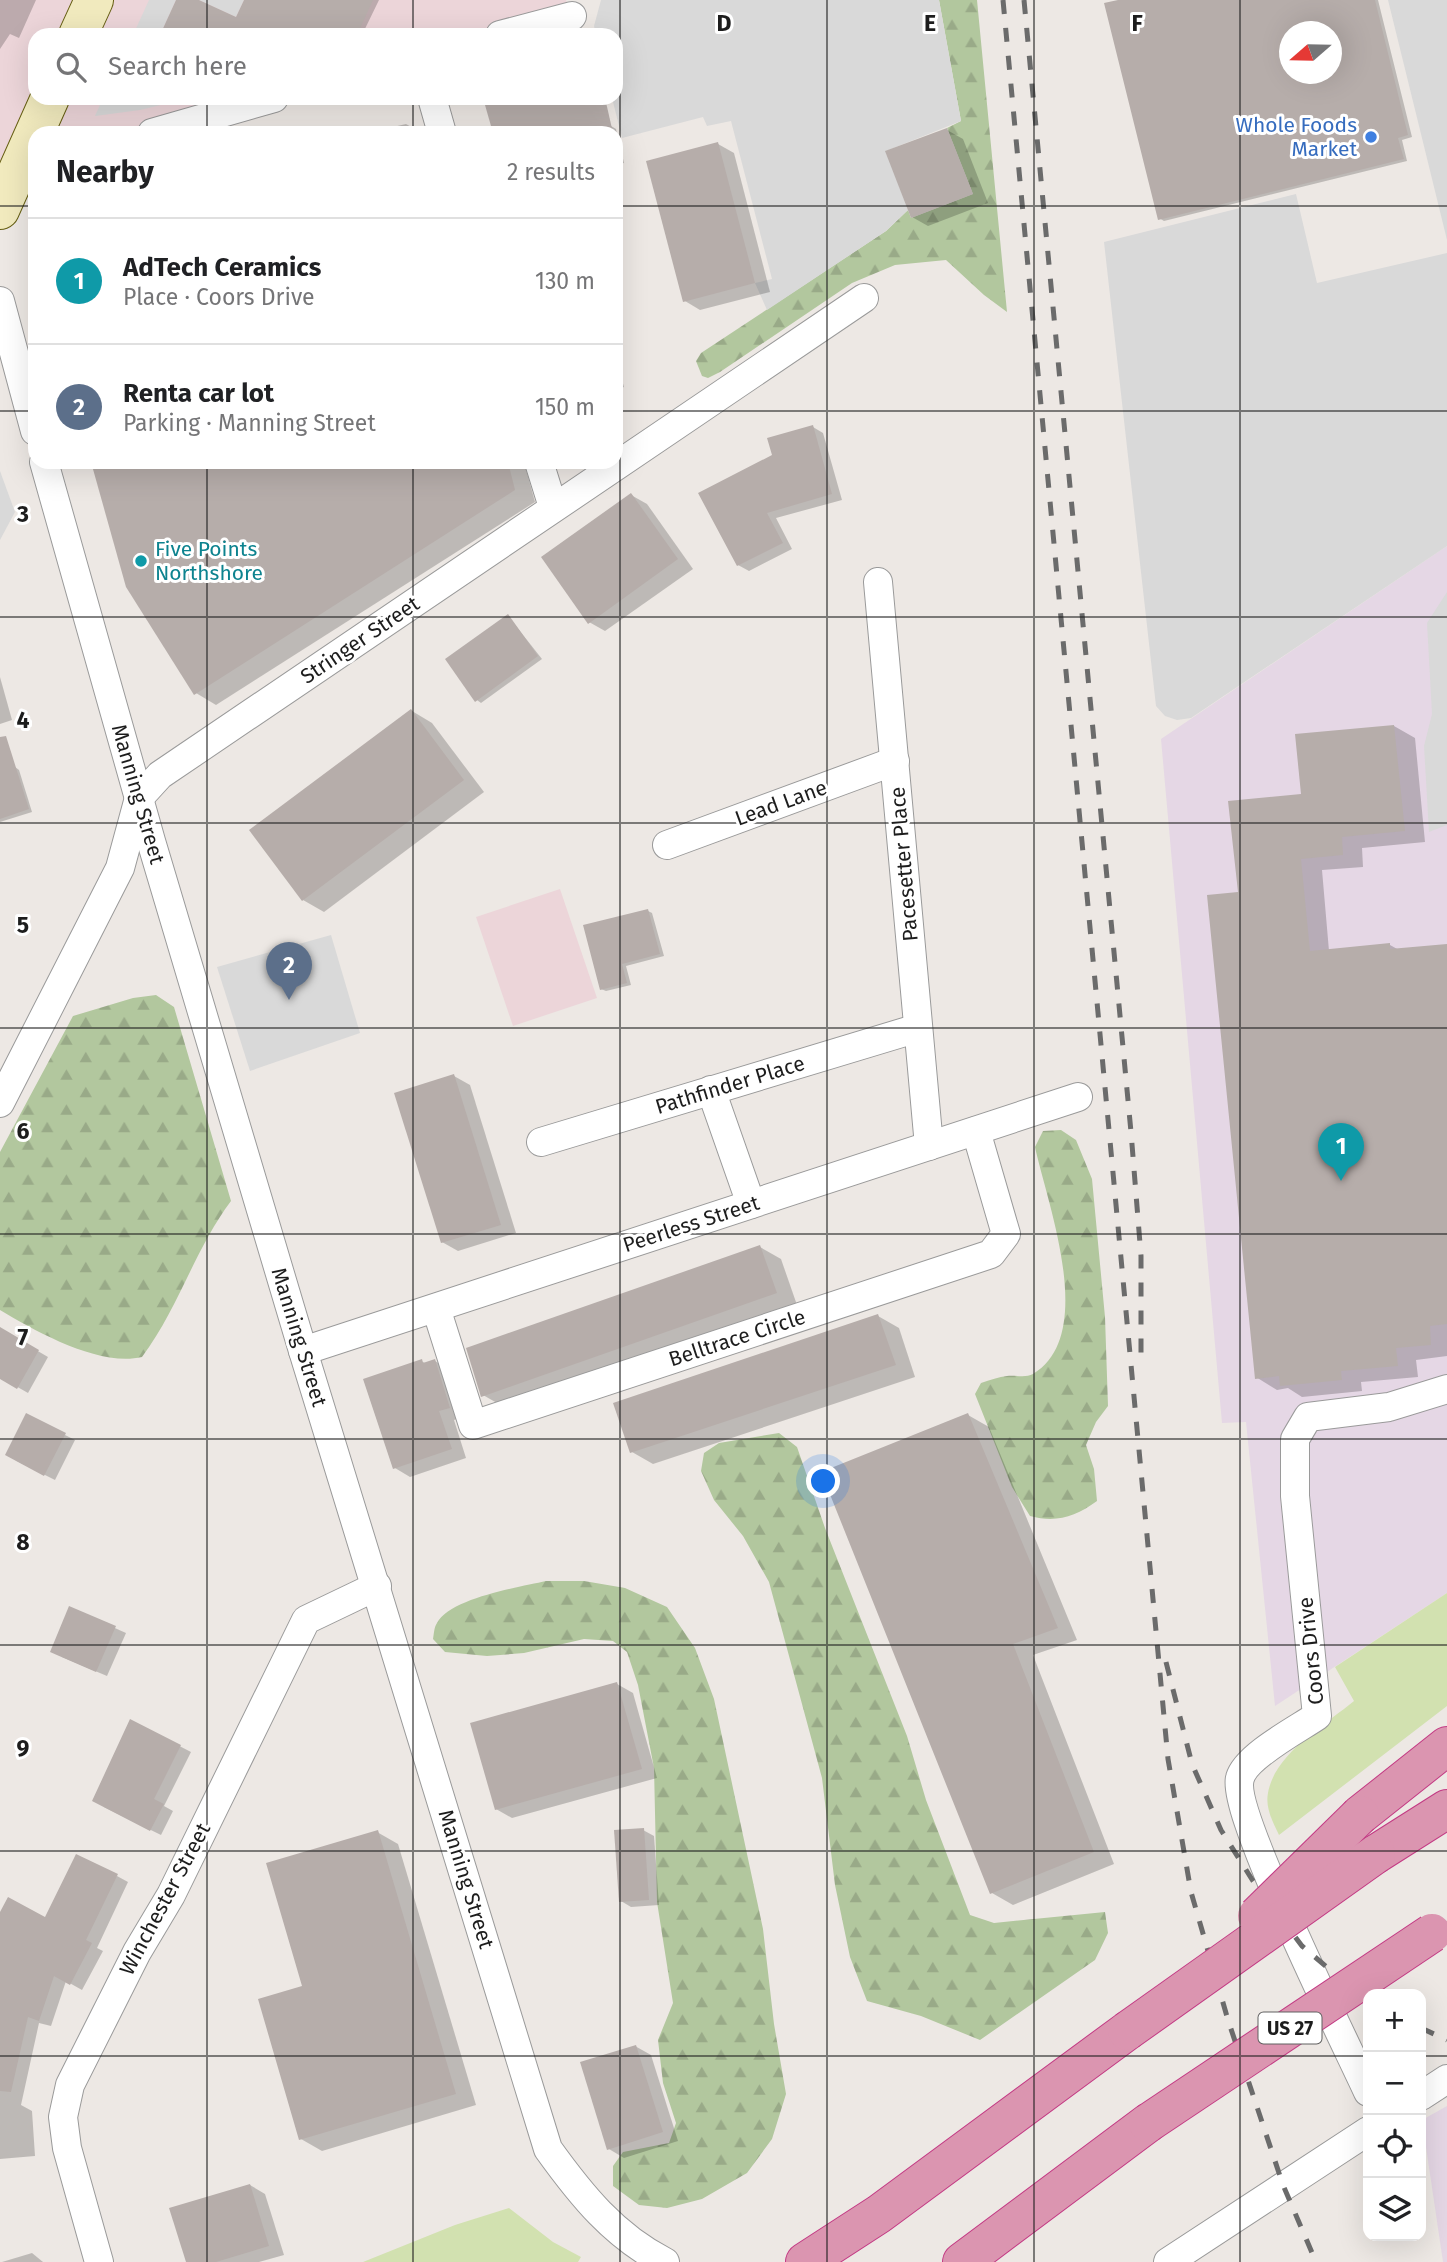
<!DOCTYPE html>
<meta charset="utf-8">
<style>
body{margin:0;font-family:"Fira Sans",sans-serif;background:#f6f6f6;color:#202124}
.controls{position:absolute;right:21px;bottom:21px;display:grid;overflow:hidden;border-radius:14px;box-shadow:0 7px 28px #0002}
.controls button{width:63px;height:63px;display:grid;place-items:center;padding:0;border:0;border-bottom:2px solid #e0e0e0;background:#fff;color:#202124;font:35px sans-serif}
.compass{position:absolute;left:1279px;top:21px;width:63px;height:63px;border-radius:50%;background:#fff;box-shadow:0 7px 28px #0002;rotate:250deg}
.you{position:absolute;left:824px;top:1482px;width:24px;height:24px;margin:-18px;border:5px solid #fff;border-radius:50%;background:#1a73e8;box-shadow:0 0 0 10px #1a73e833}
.badge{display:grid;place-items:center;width:46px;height:46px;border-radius:50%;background:#b45309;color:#fff;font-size:23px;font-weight:700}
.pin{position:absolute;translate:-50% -58px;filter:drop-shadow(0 2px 4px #0008)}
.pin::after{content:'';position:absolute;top:37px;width:24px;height:21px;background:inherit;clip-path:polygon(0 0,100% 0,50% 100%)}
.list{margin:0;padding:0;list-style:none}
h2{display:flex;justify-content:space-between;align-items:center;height:91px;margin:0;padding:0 28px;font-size:30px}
h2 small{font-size:23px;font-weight:400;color:#757577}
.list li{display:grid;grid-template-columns:46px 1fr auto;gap:21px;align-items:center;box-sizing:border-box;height:126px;padding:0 28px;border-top:2px solid #e0e0e0}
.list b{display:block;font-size:26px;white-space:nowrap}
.list p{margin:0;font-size:23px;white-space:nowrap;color:#757577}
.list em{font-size:23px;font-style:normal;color:#757577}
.icon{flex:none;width:38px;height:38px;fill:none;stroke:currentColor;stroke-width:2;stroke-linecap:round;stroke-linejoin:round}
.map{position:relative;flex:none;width:1447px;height:2262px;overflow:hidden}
.search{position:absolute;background:#fff;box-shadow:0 7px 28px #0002;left:28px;top:28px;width:595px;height:77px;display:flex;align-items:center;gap:18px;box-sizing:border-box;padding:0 24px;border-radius:21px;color:#757577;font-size:26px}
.panel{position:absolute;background:#fff;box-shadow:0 7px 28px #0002;left:28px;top:126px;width:595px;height:343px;border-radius:21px}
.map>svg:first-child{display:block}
.commercial{fill:#ecd5d9}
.industrial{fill:#e5d7e5}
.grass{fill:#d2e1b0}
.forest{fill:url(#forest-firs)}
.parking{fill:#d9d9d9}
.shadow{fill:#0003;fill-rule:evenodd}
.building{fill:#b6adaa;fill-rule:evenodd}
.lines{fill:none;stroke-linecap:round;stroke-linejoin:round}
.street-casing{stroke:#9a9a9a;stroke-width:30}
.secondary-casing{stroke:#665f12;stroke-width:40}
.highway-casing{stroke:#c33a84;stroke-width:40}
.street{stroke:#fff;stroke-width:28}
.secondary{stroke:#f1eabe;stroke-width:38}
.highway{stroke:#db95b0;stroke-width:38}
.rail{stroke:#6b6b6b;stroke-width:5;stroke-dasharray:14 14;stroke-linecap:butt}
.highway-bridge-casing{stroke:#c33a84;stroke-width:40;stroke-linecap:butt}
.highway-bridge{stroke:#db95b0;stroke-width:38}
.grid{fill:none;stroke:#1d1d1d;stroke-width:2;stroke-opacity:0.55}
.shop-dot{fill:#3f7fe0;stroke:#fff;stroke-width:2.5}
.culture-dot{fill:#0f9aa8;stroke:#fff;stroke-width:2.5}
.labels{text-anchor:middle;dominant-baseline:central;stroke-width:6;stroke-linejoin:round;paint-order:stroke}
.shield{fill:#fff;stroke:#616161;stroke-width:2}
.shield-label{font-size:19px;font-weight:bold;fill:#1d1d1d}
.shop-label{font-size:21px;fill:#366cbe;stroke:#fff;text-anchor:end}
.culture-label{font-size:21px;fill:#0d838f;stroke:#fff;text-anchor:start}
.street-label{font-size:21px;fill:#1d1d1d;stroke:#fff}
.grid-label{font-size:23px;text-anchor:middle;font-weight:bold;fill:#1d1d1d;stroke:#fff;stroke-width:6;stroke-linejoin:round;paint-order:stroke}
</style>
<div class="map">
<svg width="1447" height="2262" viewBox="0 0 1447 2262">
<defs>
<pattern id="forest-firs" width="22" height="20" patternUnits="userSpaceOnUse" patternTransform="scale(1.75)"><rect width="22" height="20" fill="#b2c79e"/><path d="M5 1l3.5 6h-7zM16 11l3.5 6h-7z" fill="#9a8"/></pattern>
</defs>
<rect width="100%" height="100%" fill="#ede8e4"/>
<g class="commercial">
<polygon points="0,0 566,0 572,16 500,35 35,35 35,98 274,98 152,133 35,133 0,210"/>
<polygon points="560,889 597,998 513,1026 476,917"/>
</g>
<g class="industrial">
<polygon points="1447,546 1447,1593 1275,1706 1246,1422 1222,1423 1161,739"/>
<polygon points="1447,2106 1447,2262 1443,2262 1422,2120"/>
</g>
<g class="grass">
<path d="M1447,1593V1706L1279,1835C1273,1823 1265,1807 1268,1793C1275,1753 1325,1725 1354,1701L1335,1667Z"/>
<polygon points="509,2208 553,2242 581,2257 578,2262 363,2262 455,2225"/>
</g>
<g class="forest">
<polygon points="939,0 977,0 1007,312 984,295 946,260 895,265 852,283 720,372 708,378 702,376 696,361 701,353 886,231 908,210 911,218 973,194 947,128 961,121"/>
<path d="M156,995L174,1007L231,1201C195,1249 178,1309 142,1357C99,1367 37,1332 0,1310V1152L73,1016L133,998Z"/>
<path d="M1061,1130L1076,1140L1092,1179L1105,1317L1108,1406L1096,1422L1086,1445L1094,1469L1097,1501C1075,1517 1056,1523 1030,1516L1012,1487L975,1394L981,1383C990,1380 999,1377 1007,1376C1015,1375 1026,1378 1033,1374C1098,1335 1047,1203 1035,1147L1043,1131Z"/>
<polygon points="779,1433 797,1447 825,1528 907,1736 926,1800 970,1915 994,1923 1105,1912 1108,1933 1095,1960 980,2040 921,2016 867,2001 850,1957 835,1885 822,1778 769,1582 743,1536 714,1500 701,1471 704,1453 719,1443"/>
<path d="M546,1581H584L625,1588L667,1607L695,1648L714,1699L763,1929L774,2024L786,2094L772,2139L747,2173L702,2199L667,2208L639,2205L613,2186V2166L623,2152L669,2143L676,2123L663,2083L658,2040L673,2003L657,1902L654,1768L638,1685L627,1652L613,1641L584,1639L524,1653L487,1656L445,1652L433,1639C434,1634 434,1627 437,1623C450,1598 520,1587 546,1581Z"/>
</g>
<g class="parking">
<polygon points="149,0 176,0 160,35 133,35"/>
<polygon points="199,0 244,0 236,17"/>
<polygon points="601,0 939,0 961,121 886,151 908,210 886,231 767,310 755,283 772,279 731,121 707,126 703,117 622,138 612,98 616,98 616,35 596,35 594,26"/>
<polygon points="1388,0 1447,0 1447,240 1421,134"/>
<polygon points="103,98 190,98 140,110 95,116"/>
<polygon points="1296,194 1317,283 1447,253 1447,546 1191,718 1177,720 1165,716 1156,706 1104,242"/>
<polygon points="0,471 15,512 0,540"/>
<polygon points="1447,592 1447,825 1429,832 1424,746 1432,714 1427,623"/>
<polygon points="331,935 360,1033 250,1071 217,967"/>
</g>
<g class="shadow">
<polygon points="0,0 36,0 19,38 10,34 0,49"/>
<polygon points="178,0 194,0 237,20 246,0 379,0 362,35 162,35"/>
<path d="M1125,0H1378L1412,137L1402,140L1407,161L1164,221L1159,218ZM1290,32H1332V74H1290Z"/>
<polygon points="485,98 599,98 611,126 616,129 624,163 616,165 616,133 495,133"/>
<polygon points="406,124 422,133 367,133"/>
<polygon points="947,130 963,139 988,203 928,226 912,217"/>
<polygon points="718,144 734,153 770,292 700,310 685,301"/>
<polygon points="616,360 624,387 616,390"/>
<polygon points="813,427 823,433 842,500 776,518 792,549 749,571 738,565 774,456"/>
<polygon points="93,462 524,462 535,502 216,705 196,693"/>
<polygon points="631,495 647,504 693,569 605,631 589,622"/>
<polygon points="508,616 542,659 481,703 477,700"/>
<polygon points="0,677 12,720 0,724"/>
<polygon points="412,711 432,723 484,792 324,912 303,900"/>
<polygon points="1394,726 1415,738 1425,842 1362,848 1363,867 1322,870 1329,951 1390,945 1399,950 1447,945 1447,1356 1416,1360 1418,1377 1361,1382 1362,1391 1302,1397 1288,1388 1277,1390 1256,1377 1240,894 1302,795"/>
<polygon points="15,767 19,770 32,812 0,822 0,772"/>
<polygon points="648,911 652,913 664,956 626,966 631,985 606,991 601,989"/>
<polygon points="454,1076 470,1085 516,1233 458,1251 442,1242"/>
<polygon points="760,1247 781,1259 797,1305 504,1407 483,1395"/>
<polygon points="878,1316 899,1328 915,1377 653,1464 632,1452"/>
<polygon points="0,1329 48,1357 28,1393 0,1377"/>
<polygon points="421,1361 427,1364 435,1361 450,1370 465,1416 454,1420 466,1458 410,1477 395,1468"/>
<polygon points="968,1415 989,1427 1077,1640 1033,1655 1114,1864 1013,1905 992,1893"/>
<polygon points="65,1435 75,1440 55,1480 17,1461"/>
<polygon points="70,1608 126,1633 107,1676 62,1657"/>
<polygon points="617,1684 633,1693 657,1778 512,1818 496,1809"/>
<polygon points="131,1721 191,1752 164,1806 173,1811 161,1835 104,1807"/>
<polygon points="643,1830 654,1836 659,1905 631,1907 621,1901"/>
<polygon points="377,1832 398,1844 476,2105 322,2151 301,2139 305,1988"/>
<polygon points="117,1876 128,1882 97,1948 103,1951 82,1990 66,1981 51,2026 39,2023 21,2105 32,2111 35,2156 0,2159 0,1915 46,1920"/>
<polygon points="635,2046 651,2055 678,2141 624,2158 609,2149"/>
<polygon points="250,2185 265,2194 284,2255 259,2262 187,2262"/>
<polygon points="32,2253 43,2262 2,2262"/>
</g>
<g class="building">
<polygon points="176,0 199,0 236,17 244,0 373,0 357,35 160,35"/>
<path d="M1118,0H1375L1408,135L1398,138L1404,159L1158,220L1104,3ZM1290,32H1332V74H1290Z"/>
<polygon points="483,98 605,98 613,133 493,133"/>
<polygon points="947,128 973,194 911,218 885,151"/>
<polygon points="718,142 755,283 683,302 646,161"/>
<polygon points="813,425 832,494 767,513 783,543 737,566 698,493 772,455 767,438"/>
<polygon points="91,462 508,462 515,490 194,695 126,587"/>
<polygon points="631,493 678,559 588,624 541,557"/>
<polygon points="508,614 538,656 475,702 445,659"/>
<polygon points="411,709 464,780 302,901 249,830"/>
<polygon points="1394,725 1405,831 1342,837 1343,855 1301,859 1310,951 1390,943 1390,949 1447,944 1447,1324 1430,1326 1431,1345 1396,1348 1398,1366 1341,1371 1342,1380 1280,1386 1279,1376 1255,1379 1207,895 1238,892 1228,801 1301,794 1295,734"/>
<polygon points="6,736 29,809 0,819 0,737"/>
<polygon points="648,909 660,954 622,964 627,983 600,990 583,925"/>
<polygon points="454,1074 501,1225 441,1243 394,1093"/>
<polygon points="760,1245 777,1293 481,1397 466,1348"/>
<polygon points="878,1314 896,1365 630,1453 613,1403"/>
<polygon points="0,1327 39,1350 17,1389 0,1379"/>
<polygon points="422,1359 423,1363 435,1359 450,1408 439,1411 452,1449 393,1469 363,1379"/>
<polygon points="26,1413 66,1433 44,1476 5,1455"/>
<polygon points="968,1413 1058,1628 1013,1644 1094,1852 990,1894 821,1472"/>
<polygon points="69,1606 116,1626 96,1672 50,1652"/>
<polygon points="617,1682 642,1769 495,1810 470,1723"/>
<polygon points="130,1719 181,1745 154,1799 164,1804 150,1831 92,1801"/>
<polygon points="644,1828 649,1900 619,1902 614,1830"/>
<polygon points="378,1830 456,2094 299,2140 258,1999 302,1986 266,1863"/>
<polygon points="76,1854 118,1874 86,1940 92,1943 70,1985 54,1976 39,2021 28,2017 11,2092 0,2091 0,1912 8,1897 45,1917"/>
<polygon points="636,2045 663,2132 607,2150 580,2062"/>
<polygon points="250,2184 269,2246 216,2262 186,2262 169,2208"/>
</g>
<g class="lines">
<g class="street-casing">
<g id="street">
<polyline points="500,35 572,16"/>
<polyline points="432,98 442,133"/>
<polyline points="152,133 274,98"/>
<polyline points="0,301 35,431"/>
<path d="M44,462L151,841L303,1351L548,2149C581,2195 614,2236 665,2262"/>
<polyline points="539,462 553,507"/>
<polyline points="878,582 929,1146"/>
<polyline points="667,845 895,761"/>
<polyline points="711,1090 751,1204"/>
<polyline points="0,1103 120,868 139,798 160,775 864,298"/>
<polyline points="541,1142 918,1028"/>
<polyline points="436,1308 473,1425 991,1254 1006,1234 976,1131"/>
<polyline points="303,1351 1078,1097"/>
<path d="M1368,2092C1347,2046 1230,1811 1240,1778C1246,1756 1298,1729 1317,1716L1295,1496V1439L1308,1417L1389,1407L1447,1389"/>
<polyline points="1421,2096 1447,2079"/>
<polyline points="99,2262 67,2148 63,2117 70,2085 137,1952 171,1895 306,1620 377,1586"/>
<polyline points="1168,2262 1368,2131"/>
</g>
</g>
<g class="secondary-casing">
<g id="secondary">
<polyline points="78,35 94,0"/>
<polyline points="0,210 50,98"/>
</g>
</g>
<g class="highway-casing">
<g id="highway">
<polyline points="1360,1815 1447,1746"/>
<polyline points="1376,1854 1447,1809"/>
<polyline points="805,2262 879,2214 1127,2031"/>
<polyline points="962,2262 1148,2123"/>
</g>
</g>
<use href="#street" class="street"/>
<use href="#secondary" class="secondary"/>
<use href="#highway" class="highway"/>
<g class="rail">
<polyline points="1003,0 1168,1759 1191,1892 1228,2020 1283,2185 1316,2262"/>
<polyline points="1024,0 1131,1132 1141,1256 1141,1353"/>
<polyline points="1166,1662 1192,1764 1221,1830 1253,1881 1302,1946 1368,2002"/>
<polyline points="1421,2028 1447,2040"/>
</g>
<g class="highway-bridge-casing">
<g id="highway-bridge">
<polyline points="1257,1916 1360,1815"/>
<polyline points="1127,2031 1376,1854"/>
<polyline points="1148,2123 1432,1933"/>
</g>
</g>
<use href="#highway-bridge" class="highway-bridge"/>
</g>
<path class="grid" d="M207,0V35M413,0V35M620,0V2262M827,0V2262M1034,0V2262M1240,0V2262M207,98V133M413,98V133M0,206H35M616,206H1447M0,411H35M616,411H1447M207,462V2262M413,462V2262M0,617H1447M0,823H1447M0,1028H1447M0,1234H1447M0,1439H1447M0,1645H1447M0,1851H1447M0,2056H1368M1421,2056H1447"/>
<circle class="shop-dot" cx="1371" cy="137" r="7"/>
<circle class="culture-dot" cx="141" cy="561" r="7"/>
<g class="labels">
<rect class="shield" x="1258.5" y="2012.5" width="63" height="31" rx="5"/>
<g class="shield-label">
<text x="1290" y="2028">US 27</text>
</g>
<g class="shop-label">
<text x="1357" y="125">Whole Foods<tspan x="1357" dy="24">Market</tspan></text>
</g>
<g class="culture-label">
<text x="155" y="549">Five Points<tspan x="155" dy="24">Northshore</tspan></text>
</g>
<g class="street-label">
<text transform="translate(360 640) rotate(-34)">Stringer Street</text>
<text transform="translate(138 794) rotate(74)">Manning Street</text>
<text transform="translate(781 803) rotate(-20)">Lead Lane</text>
<text transform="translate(904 864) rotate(-95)">Pacesetter Place</text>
<text transform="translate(730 1085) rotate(-17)">Pathfinder Place</text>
<text transform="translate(691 1224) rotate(-18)">Peerless Street</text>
<text transform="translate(299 1337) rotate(73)">Manning Street</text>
<text transform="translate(737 1338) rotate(-18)">Belltrace Circle</text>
<text transform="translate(1311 1651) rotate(-96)">Coors Drive</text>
<text transform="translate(466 1879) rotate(73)">Manning Street</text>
<text transform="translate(165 1899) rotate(-62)">Winchester Street</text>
</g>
</g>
<g class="grid-label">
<text x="724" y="31">D</text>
<text x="930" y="31">E</text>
<text x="1137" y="31">F</text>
<text x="23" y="522">3</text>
<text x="23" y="728">4</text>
<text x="23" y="933">5</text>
<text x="23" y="1139">6</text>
<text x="23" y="1345">7</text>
<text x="23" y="1550">8</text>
<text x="23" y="1756">9</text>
</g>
</svg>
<div class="controls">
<button>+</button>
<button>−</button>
<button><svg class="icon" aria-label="locate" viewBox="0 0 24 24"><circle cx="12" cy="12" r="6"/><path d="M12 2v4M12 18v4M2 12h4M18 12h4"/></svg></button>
<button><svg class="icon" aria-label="layers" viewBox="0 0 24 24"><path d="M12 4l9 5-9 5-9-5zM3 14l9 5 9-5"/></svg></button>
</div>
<svg class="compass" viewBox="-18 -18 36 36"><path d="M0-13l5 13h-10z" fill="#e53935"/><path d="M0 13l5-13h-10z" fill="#757577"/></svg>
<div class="you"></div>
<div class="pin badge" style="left:1341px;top:1181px;background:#0f9aa8">1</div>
<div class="pin badge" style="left:289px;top:1000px;background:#5c6f8a">2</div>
<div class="search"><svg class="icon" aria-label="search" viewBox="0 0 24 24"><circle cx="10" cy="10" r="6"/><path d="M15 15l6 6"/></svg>Search here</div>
<section class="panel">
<h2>Nearby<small>2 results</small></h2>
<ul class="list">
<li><span class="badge" style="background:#0f9aa8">1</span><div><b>AdTech Ceramics</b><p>Place · Coors Drive</p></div><em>130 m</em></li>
<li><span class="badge" style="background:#5c6f8a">2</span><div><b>Renta car lot</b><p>Parking · Manning Street</p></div><em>150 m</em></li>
</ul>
</section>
</div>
